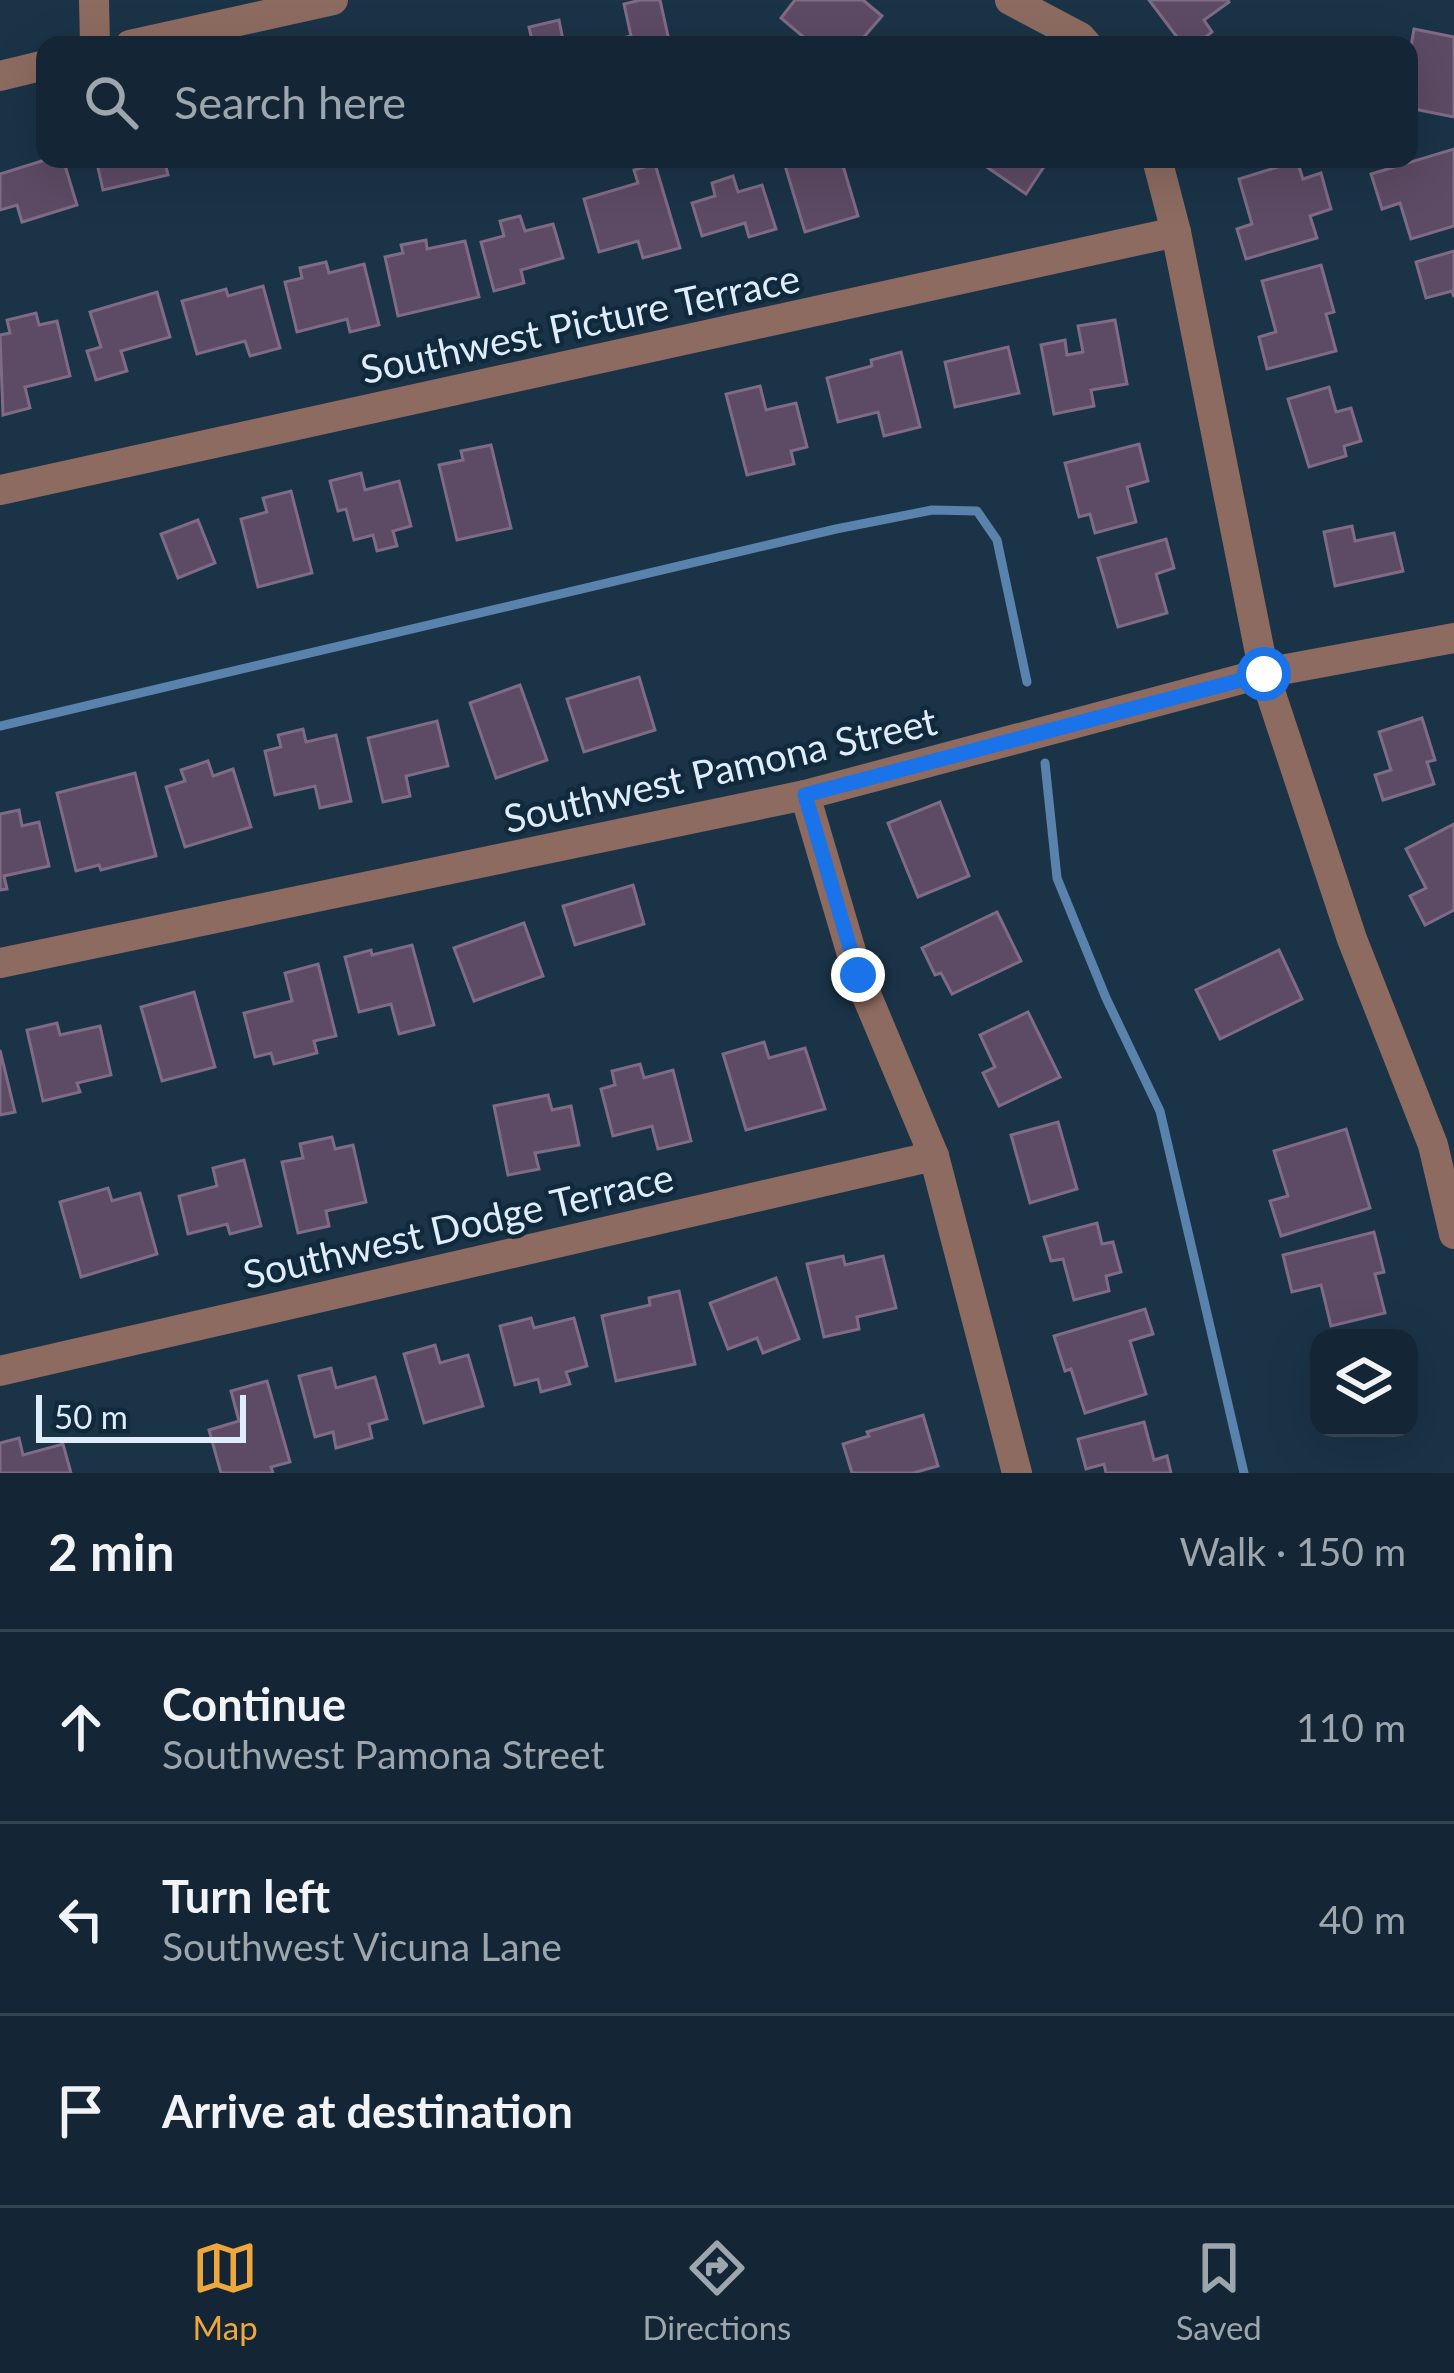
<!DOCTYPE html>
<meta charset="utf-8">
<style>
body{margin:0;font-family:Lato,sans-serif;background:#1d2e3d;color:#f1f3f6}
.controls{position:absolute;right:36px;bottom:36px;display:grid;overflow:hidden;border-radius:24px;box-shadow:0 12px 48px #0002}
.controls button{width:108px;height:108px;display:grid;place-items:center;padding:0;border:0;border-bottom:3px solid #334350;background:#142635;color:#f1f3f6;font:60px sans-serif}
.scale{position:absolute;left:36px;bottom:30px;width:210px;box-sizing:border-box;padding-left:12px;border:6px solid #dfedfb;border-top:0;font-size:33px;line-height:42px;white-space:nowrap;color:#dfedfb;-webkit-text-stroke:9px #11293d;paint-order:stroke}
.stop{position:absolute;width:36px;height:36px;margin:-27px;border:9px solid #1a73e8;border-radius:50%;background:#fff}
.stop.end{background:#1a73e8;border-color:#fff;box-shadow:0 3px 12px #0008}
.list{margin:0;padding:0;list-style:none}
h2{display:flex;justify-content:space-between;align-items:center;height:156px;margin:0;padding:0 48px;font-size:51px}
h2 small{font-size:39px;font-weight:400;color:#9da5ad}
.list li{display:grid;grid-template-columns:78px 1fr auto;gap:36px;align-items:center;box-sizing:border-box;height:192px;padding:0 48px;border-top:3px solid #334350}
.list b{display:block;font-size:45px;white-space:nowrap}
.list p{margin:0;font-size:39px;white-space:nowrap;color:#9da5ad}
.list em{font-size:39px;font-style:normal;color:#9da5ad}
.icon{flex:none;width:66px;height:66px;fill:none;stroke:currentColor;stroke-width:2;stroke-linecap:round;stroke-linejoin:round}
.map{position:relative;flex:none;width:1454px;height:1473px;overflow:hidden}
.search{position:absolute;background:#142635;box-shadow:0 12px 48px #0002;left:36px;right:36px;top:36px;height:132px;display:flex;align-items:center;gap:30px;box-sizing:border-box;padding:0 42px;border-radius:24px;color:#9da5ad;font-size:45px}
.sheet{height:732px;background:#142635}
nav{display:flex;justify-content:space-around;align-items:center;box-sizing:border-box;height:168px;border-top:3px solid #334350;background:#142635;font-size:33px;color:#9da5ad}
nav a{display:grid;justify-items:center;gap:6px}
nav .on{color:#eea73d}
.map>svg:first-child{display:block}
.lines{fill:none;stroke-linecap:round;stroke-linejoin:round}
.stream{stroke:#5982ac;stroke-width:9}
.building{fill:#5d4a64;stroke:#7f6b86;stroke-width:3}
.minor{stroke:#8d6b60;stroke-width:30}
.route{stroke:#1a73e8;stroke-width:15}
.labels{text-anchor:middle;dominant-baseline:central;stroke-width:9;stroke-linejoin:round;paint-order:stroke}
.street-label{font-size:39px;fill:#dfedfb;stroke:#11293d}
</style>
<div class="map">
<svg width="1454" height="1473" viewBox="0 0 1454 1473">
<rect width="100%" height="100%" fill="#1b3347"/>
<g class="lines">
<g class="stream">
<polyline points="0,726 836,529 932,510 977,511 997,540 1027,682"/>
<polyline points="1045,763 1057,878 1106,998 1160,1111 1244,1473"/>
</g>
</g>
<g class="building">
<polygon points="641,0 660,0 670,45 594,45 631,36 624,4"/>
<polygon points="795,0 863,0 882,16 857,45 813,45 781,18"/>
<polygon points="1149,0 1228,0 1229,2 1204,20 1212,32 1195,45 1183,45"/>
<polygon points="559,20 564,45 533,45 529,27"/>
<polygon points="1414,29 1454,37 1454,117 1409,108 1409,58"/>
<polygon points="1454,149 1454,226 1411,239 1400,203 1382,209 1371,174"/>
<polygon points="48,159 63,159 77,205 22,222 17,205 0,210 0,174"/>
<polygon points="96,159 164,159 168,175 103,190"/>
<polygon points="783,159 841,159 858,216 805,232"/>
<polygon points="975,159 1049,159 1026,194"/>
<polygon points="1297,161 1303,179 1321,173 1331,209 1310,216 1317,238 1246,259 1237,229 1252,224 1239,179"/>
<polygon points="655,164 680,248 643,258 638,241 599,252 584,199 638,183 634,170"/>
<polygon points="733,176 738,192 762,185 776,229 749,237 745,223 702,236 692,203 715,196 712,183"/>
<polygon points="520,216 525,231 553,224 563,258 521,270 524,283 494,291 481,242 504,236 500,221"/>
<polygon points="426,240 427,249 465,241 479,297 398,316 385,257 403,253 401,245"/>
<polygon points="1454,251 1454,297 1452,291 1426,298 1416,262"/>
<polygon points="326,262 329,273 364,264 379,325 350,332 347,319 297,332 285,282 302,278 300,268"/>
<polygon points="1321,265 1334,312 1326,314 1336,351 1267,369 1259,337 1276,332 1262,281"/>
<polygon points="263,286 280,348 250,356 245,341 197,354 182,301 226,289 228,296"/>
<polygon points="157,292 170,337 121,351 127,371 96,380 87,351 101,347 90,312"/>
<polygon points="36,313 39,325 57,321 70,376 25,387 30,408 3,415 0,335 10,333 7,320"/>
<polygon points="1115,320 1127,384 1091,390 1094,406 1054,414 1041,345 1065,340 1067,355 1083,352 1078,326"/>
<polygon points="1008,347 1019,393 955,407 945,362"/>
<polygon points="901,352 920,427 884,436 878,412 838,422 827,378 872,366 871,360"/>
<polygon points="760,386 766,410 796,403 807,447 791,451 794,464 747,475 726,394"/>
<polygon points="1329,387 1336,412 1351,408 1361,441 1344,446 1346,456 1309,467 1288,399"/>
<polygon points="1139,444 1148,481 1127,487 1136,522 1095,533 1090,514 1079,517 1065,463"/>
<polygon points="491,445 511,528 457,540 439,465 463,460 461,451"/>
<polygon points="361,473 365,490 399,481 411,526 393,531 397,546 377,551 373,535 354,540 346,509 338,511 330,481"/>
<polygon points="291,491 312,573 258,587 241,519 267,512 263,498"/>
<polygon points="198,520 215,563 178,578 161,534"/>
<polygon points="1352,526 1355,541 1394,533 1403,571 1335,586 1324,532"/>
<polygon points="1166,539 1174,568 1156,574 1167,613 1118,627 1098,558"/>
<polygon points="639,677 655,730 584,752 567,699"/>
<polygon points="520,685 547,760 496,778 470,703"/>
<polygon points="1422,718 1435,760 1427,762 1434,784 1383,800 1375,775 1391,770 1379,732"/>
<polygon points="437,721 448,766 406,776 410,796 383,802 368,738"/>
<polygon points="303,729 306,742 336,735 351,801 320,808 315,786 275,795 265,751 281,747 278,735"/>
<polygon points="208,761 213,776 233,769 251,827 185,847 166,787 185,781 181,770"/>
<polygon points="135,773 156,856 101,870 99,865 76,871 57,793"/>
<polygon points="940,802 969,876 918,897 888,823"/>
<polygon points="19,810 22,826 39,822 49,866 4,876 7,889 0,890 0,814"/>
<polygon points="1454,824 1454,910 1425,925 1410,896 1426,888 1406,849"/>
<polygon points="633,885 644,924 575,945 563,906"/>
<polygon points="997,912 1021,961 952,994 941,973 935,975 922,948"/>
<polygon points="524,923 543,976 474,1001 454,948"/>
<polygon points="412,945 434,1025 399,1034 391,1004 359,1012 345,957 371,950 372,955"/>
<polygon points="1279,950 1302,999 1220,1039 1196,990"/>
<polygon points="318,964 336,1036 314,1041 317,1053 274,1064 271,1053 255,1057 244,1013 292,1001 285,973"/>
<polygon points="194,992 215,1067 162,1081 141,1007"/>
<polygon points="1028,1012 1060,1077 999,1106 983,1073 995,1067 980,1035"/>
<polygon points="57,1023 60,1035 100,1026 111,1075 77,1083 80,1092 43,1101 27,1030"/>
<polygon points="764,1042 769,1058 805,1048 825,1109 746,1130 723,1054"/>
<polygon points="0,1050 15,1112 0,1115"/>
<polygon points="640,1064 644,1078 673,1070 691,1141 658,1149 652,1126 613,1136 601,1089 615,1085 612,1071"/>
<polygon points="548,1095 552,1110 571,1106 579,1145 535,1153 539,1169 508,1175 494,1106"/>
<polygon points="1058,1122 1077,1189 1030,1203 1011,1135"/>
<polygon points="1346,1129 1370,1208 1281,1236 1270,1201 1288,1196 1274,1151"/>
<polygon points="332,1137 335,1149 353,1145 366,1202 326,1211 329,1226 298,1233 282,1162 303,1158 300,1144"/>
<polygon points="244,1160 261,1226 230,1234 227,1224 188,1234 179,1196 217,1186 213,1168"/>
<polygon points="108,1188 112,1201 140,1193 157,1254 81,1277 60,1202"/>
<polygon points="1097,1223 1102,1244 1113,1242 1121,1272 1106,1276 1109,1291 1074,1300 1063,1259 1051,1261 1044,1237"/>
<polygon points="1374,1232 1384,1272 1375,1274 1385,1313 1331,1326 1321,1285 1292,1292 1283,1255"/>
<polygon points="843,1256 845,1265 883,1256 896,1308 857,1317 859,1329 824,1337 807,1264"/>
<polygon points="776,1278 799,1339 763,1353 757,1338 728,1349 710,1303"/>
<polygon points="679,1291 695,1364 616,1381 602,1316 650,1305 649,1298"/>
<polygon points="1145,1309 1153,1334 1130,1341 1146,1394 1085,1413 1071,1369 1065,1371 1054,1336"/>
<polygon points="531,1318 534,1328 574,1318 587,1366 566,1372 570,1384 541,1392 538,1379 515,1385 500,1326"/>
<polygon points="435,1345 440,1363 468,1355 483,1406 424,1423 404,1354"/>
<polygon points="331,1368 336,1388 375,1377 387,1419 369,1424 372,1438 336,1448 333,1432 315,1437 299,1376"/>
<polygon points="267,1381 290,1462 271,1467 273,1473 221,1473 209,1430 239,1421 231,1391"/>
<polygon points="923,1415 938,1466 913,1473 852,1473 843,1444 869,1436 867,1432"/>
<polygon points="1144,1422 1154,1460 1167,1456 1171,1473 1106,1473 1104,1464 1086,1469 1078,1439"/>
<polygon points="19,1438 23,1455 63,1444 71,1473 0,1473 0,1443"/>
</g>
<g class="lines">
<g class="minor">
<polyline points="94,0 95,45"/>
<polyline points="1010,0 1080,37 1087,45"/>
<polyline points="130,45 333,0"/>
<polyline points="0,76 45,65"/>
<polyline points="1157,159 1176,232 1264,673 1352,939 1433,1145 1454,1234"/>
<polyline points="0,490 1176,232"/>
<polyline points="805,795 858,975 934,1156 1017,1473"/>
<polyline points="0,963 805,795 1264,673 1454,638"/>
<polyline points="0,1371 934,1156"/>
</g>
</g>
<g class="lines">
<polyline class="route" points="858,975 805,795 1264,674"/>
</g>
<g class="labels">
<g class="street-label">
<text transform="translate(580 323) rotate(-12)">Southwest Picture Terrace</text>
<text transform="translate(720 769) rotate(-13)">Southwest Pamona Street</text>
<text transform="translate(458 1225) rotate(-13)">Southwest Dodge Terrace</text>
</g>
</g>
</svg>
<div class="controls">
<button><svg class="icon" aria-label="layers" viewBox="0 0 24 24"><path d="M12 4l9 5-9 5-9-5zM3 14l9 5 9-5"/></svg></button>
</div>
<div class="scale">50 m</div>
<div class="stop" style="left:1264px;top:674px"></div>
<div class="stop end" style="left:858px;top:975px"></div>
<div class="search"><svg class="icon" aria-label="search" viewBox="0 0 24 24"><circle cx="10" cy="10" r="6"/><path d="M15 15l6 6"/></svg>Search here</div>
</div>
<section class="sheet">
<h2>2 min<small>Walk · 150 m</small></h2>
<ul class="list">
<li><svg class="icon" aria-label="ahead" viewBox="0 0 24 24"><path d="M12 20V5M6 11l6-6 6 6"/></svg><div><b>Continue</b><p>Southwest Pamona Street</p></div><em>110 m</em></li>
<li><svg class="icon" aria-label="left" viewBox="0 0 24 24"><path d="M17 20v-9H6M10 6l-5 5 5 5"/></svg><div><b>Turn left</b><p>Southwest Vicuna Lane</p></div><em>40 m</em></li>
<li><svg class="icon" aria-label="arrive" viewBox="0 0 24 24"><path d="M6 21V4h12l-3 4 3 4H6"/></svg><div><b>Arrive at destination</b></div></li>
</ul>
</section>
<nav>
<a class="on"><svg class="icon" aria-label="map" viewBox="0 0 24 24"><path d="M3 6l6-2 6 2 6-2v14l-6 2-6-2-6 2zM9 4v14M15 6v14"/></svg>Map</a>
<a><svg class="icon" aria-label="directions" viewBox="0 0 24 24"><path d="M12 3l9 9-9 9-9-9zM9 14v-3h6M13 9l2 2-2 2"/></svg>Directions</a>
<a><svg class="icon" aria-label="saved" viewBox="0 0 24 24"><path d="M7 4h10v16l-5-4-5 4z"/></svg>Saved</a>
</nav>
